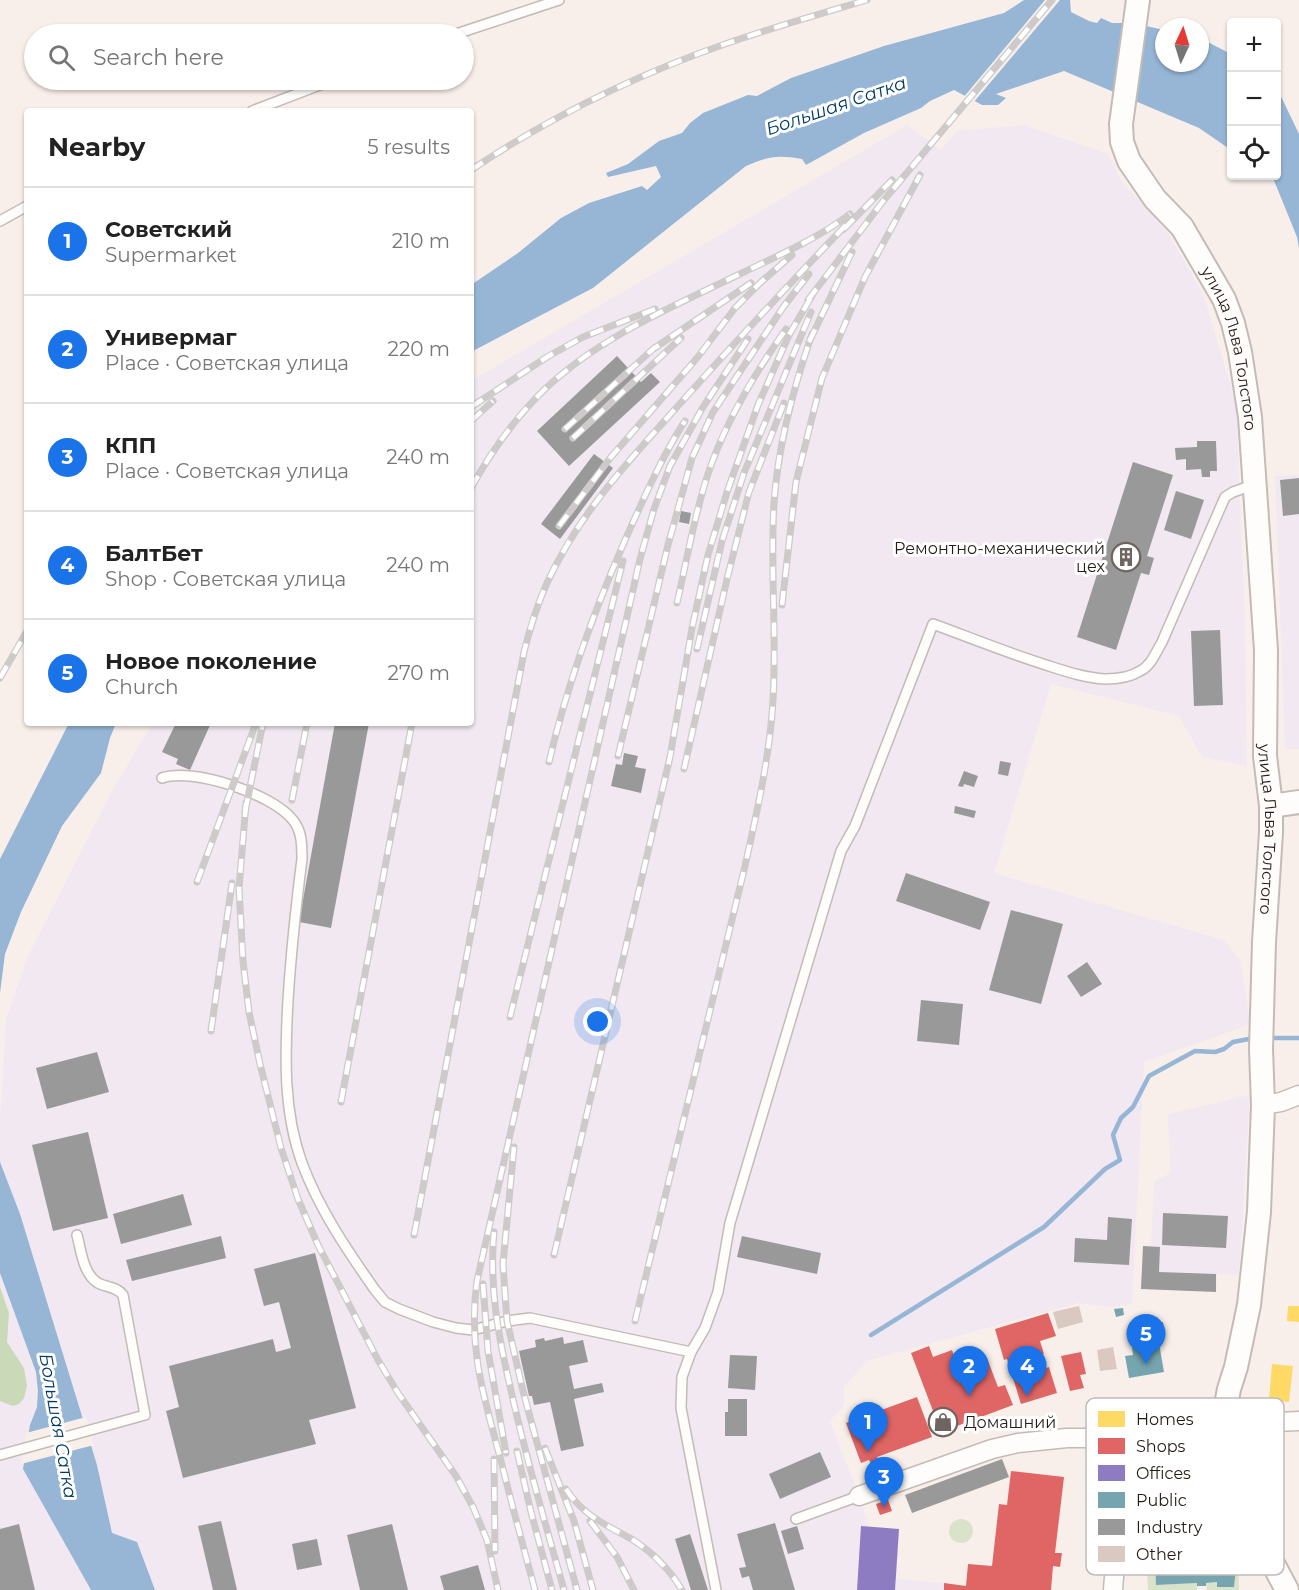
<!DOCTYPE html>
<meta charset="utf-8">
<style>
body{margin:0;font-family:Montserrat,sans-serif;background:#f6f6f6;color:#222}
.controls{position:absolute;right:18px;top:18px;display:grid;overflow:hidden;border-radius:6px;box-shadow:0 2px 4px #0004}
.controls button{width:54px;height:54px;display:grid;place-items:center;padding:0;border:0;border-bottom:2px solid #e0e0e0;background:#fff;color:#222;font:30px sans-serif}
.compass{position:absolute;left:1155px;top:18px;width:54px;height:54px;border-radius:50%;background:#fff;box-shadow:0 2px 4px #0004;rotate:4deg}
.you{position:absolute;left:598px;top:1022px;width:21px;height:21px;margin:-15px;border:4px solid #fff;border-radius:50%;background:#1a73e8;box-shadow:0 0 0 9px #1a73e833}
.badge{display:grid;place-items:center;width:39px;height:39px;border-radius:50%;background:#1a73e8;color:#fff;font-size:20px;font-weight:700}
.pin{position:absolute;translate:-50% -50px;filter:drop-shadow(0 2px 3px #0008)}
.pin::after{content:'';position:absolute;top:32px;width:21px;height:18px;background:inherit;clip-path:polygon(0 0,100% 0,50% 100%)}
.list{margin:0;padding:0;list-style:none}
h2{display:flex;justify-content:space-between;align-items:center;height:78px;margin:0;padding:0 24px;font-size:26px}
h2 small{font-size:20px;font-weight:400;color:#767676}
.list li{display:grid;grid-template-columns:39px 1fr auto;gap:18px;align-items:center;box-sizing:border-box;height:108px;padding:0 24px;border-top:2px solid #e0e0e0}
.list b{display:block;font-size:22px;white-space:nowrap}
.list p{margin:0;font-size:20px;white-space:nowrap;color:#767676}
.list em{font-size:20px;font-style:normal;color:#767676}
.icon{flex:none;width:33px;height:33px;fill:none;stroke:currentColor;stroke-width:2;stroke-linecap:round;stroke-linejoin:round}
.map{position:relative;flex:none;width:1299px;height:1590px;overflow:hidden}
.search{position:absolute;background:#fff;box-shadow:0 2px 4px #0004;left:24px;top:24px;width:450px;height:66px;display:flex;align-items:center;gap:15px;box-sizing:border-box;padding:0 21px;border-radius:33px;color:#767676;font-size:22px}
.panel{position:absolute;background:#fff;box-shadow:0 2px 4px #0004;left:24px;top:108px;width:450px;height:618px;border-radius:6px}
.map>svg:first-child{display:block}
.industrial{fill:#f1e8f2}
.green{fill:#d9e3ca}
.forest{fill:#cadab8}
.water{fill:#97b6d6}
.pier{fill:#f9efea}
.homes{fill:#ffd966}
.shops{fill:#e06666}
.offices{fill:#8e7cc3}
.public{fill:#76a5af}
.industry{fill:#999}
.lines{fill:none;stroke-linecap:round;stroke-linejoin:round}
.stream{stroke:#97b6d6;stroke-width:4.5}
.building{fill:#d9c9c0}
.service-casing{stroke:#c4bbb6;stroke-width:12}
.minor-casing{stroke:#c4bbb6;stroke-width:21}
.tertiary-casing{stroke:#c4bbb6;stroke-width:26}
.service{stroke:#fefdfc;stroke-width:9}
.minor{stroke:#fefdfc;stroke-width:18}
.tertiary{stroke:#fefdfc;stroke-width:22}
.rail-casing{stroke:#cecaca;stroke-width:7}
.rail{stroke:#fff;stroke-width:4.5;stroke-dasharray:14;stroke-linecap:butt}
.labels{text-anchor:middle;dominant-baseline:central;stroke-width:6;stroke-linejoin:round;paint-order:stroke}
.street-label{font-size:16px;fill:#251b16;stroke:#fff}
.poi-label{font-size:16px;fill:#251b16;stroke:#fff;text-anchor:end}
.water-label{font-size:18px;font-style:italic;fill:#003a66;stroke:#fff}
.key{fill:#fff;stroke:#bebbb9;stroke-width:1.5}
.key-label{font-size:16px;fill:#251b16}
</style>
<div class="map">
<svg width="1299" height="1590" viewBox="0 0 1299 1590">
<rect width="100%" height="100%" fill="#f9efea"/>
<g class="industrial">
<polygon points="907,125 941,150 957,131 1024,125 1108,154 1122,183 1145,205 1168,233 1204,296 1236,404 1245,621 1247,766 1202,757 1179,716 1051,684 994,873 1224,940 1240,960 1251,1024 1144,1062 1132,1304 1111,1307 1078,1303 867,1361 844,1387 844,1405 830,1421 859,1496 869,1526 899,1529 896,1579 944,1583 944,1590 0,1590 0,1119 6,1020 27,958 112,791 153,723 471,723 471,381"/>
<polygon points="1299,475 1299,749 1285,749 1275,476"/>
<polygon points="1250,1095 1239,1275 1217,1274 1216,1292 1141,1289 1143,1246 1151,1246 1154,1182 1170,1173 1168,1114"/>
</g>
<g class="green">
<circle cx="961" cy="1531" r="12"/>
<polygon points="1231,1547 1238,1555 1239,1590 1207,1590 1206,1583 1217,1582 1217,1587 1234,1586 1232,1551 1216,1552 1216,1557 1170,1559 1170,1550"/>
<polygon points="1150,1551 1164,1551 1164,1559 1155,1560 1156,1585 1197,1583 1197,1590 1148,1590 1146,1556"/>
</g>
<polygon class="forest" points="0,1287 9,1313 7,1342 24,1368 27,1385 24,1398 19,1404 13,1406 0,1401"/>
<g class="water">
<path d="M1024,0H1070L1071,12L1089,21L1097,23L1101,18L1112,23H1133L1164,30V63H1200V38L1231,54V150L1199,128L1064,71L996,94L1006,98L998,105H982L954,90L930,101L921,108L864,133L806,165L802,159C778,155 769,156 746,166L593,288L471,352V285L518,253L561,218L589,203L642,186L647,190L661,177L656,166L608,177L606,173L628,164L659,141L682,133L690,123L703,113L748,95L757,96L791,78L884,46L1004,13Z"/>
<polygon points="1277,88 1299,134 1299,248 1297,237 1273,178 1270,176 1276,176"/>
<polygon points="69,723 116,723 110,738 101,773 62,826 21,912 5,954 0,993 0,859"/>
<polygon points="0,1162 20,1214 97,1465 112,1533 137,1542 155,1590 91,1590 23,1469 30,1425 37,1407 38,1391 36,1372 0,1273"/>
</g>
<g class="pier">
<polygon points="1045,0 1060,0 973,103 963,98"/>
<polygon points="86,1417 94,1445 21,1464 26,1433"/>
</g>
<g class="homes">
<polygon points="1288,1306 1299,1306 1299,1322 1287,1321"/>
<polygon points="1272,1364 1293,1366 1289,1402 1269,1400"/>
</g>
<g class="shops">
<polygon points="1048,1313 1056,1336 1040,1341 1044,1354 1026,1360 1030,1373 1049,1367 1057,1393 1021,1404 1007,1359 1004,1360 995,1329"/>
<polygon points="929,1346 933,1357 952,1350 959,1368 987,1358 998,1387 1005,1385 1013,1405 941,1432 911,1353"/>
<polygon points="1081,1352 1086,1374 1080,1375 1084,1388 1070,1391 1061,1356"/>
<polygon points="917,1397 932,1437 877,1457 879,1461 871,1464 869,1460 861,1463 846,1423"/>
<polygon points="1011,1471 1064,1477 1055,1553 1062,1553 1060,1567 1053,1566 1051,1590 944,1590 944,1583 966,1586 968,1564 992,1566 999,1504 1007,1505"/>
<polygon points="888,1500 892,1511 880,1515 876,1504"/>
</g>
<polygon class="offices" points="861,1526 899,1529 895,1590 857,1590"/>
<g class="public">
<polygon points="1123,1308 1124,1315 1116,1317 1114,1309"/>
<polygon points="1163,1322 1165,1338 1135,1343 1132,1327"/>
<polygon points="1159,1343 1164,1372 1129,1378 1125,1356 1133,1355 1132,1348"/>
<polygon points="1232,1551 1236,1568 1234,1587 1217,1587 1217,1582 1206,1583 1206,1586 1197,1586 1197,1583 1156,1585 1155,1560 1216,1557 1216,1552"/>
</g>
<g class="industry">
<polygon points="617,356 641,382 651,373 660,382 569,466 537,431"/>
<polygon points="1197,441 1216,441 1217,471 1210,471 1210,477 1202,477 1201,469 1186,470 1186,459 1176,460 1175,448 1197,447"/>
<polygon points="594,454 613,468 560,539 541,524"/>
<polygon points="1133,462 1173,475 1147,556 1154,558 1149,575 1141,573 1116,650 1077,637"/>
<polygon points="1299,478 1299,514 1283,516 1280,480"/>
<polygon points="1176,491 1204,500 1191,539 1164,530"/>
<polygon points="681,511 691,513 689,524 679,522"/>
<polygon points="1220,630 1223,705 1194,706 1191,631"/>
<polygon points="176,723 211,723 190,770 176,764 178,759 162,752"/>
<polygon points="335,723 369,723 331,928 299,922"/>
<polygon points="624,753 638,756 635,767 646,769 641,793 611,786 616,764 622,765"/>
<polygon points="1000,761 1011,763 1008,776 998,774"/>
<polygon points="964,771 978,776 974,787 964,784 963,787 958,786"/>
<polygon points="955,806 976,811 974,818 954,813"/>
<polygon points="906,873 990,902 980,930 896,901"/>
<polygon points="1011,910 1063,924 1041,1004 989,990"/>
<polygon points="1087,962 1102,984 1081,997 1067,976"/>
<polygon points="921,1000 963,1004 959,1045 917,1041"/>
<polygon points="97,1052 109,1092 47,1109 36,1068"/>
<polygon points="88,1132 108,1218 53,1231 32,1145"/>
<polygon points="183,1194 192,1225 121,1244 113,1214"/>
<polygon points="1163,1213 1228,1216 1226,1248 1162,1245"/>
<polygon points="1108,1217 1132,1219 1129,1265 1074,1262 1075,1238 1107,1240"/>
<polygon points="221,1236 226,1258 132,1281 126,1260"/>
<polygon points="742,1236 821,1253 817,1274 737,1257"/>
<polygon points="1143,1246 1160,1247 1159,1272 1216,1274 1216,1292 1141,1289"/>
<polygon points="315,1253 356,1408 309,1420 316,1444 183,1478 166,1411 179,1407 169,1366 273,1339 276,1352 291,1348 279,1302 264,1306 254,1269"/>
<polygon points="563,1337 564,1344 583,1340 588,1362 569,1366 574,1389 602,1383 604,1392 574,1399 584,1446 561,1451 550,1402 534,1405 532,1396 529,1396 519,1351 536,1347 535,1340 544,1338 545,1341"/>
<polygon points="730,1355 757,1356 755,1390 728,1388"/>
<polygon points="728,1399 747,1399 747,1436 725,1436 725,1412 728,1412"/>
<polygon points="820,1452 831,1477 780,1499 769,1474"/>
<polygon points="1002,1459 1009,1477 912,1513 905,1495"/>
<polygon points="221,1521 237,1590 213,1590 198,1526"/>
<polygon points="775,1523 795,1590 753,1590 749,1576 742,1578 739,1568 746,1567 737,1534"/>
<polygon points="19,1524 35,1590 0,1590 0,1529"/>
<polygon points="392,1524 408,1590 360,1590 347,1535"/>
<polygon points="797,1526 804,1549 788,1554 781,1531"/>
<polygon points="690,1534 708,1590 691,1590 675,1539"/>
<polygon points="317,1539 322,1565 297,1570 292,1544"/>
<polygon points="478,1565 485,1590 444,1590 440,1576"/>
</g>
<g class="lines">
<g class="stream">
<polyline points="1268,1038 1299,1038"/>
<polyline points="871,1335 1044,1227 1105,1169 1120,1160 1113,1135 1121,1118 1133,1107 1149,1076 1195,1051 1215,1052 1224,1049 1233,1042 1254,1038"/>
</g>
</g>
<g class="building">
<polygon points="1079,1306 1083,1322 1058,1329 1053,1312"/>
<polygon points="1113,1347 1117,1369 1100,1371 1097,1350"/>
</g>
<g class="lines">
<g class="service-casing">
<g id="service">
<polyline points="456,34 559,0"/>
<polyline points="252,111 333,80"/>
<polyline points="0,221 27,206"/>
<path d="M162,778C192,767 272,794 292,819C302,830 302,845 302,859C296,906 291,953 288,1000C285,1055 283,1111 302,1163C319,1209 347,1250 375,1290L385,1302L399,1309L433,1322L456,1328L473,1330L507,1321L530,1318L691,1352L705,1328L718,1292L730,1223L841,851L855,826L933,624C971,638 1008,653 1046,665C1065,671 1085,678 1105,679C1117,679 1129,678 1140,671C1151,666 1156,652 1162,642L1225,497L1233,492L1256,484"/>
<polyline points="691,1352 682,1377 681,1408 716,1590"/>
<path d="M0,1455L145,1415L123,1295C116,1286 107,1288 98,1283C83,1274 81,1250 77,1235"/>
<polyline points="796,1519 859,1496"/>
</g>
</g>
<g class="minor-casing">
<g id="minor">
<polyline points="1263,1105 1281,1102 1299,1095"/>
<polyline points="859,1496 992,1449 1018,1443 1067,1438 1125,1438 1250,1423 1299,1421"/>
<polyline points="1113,1590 1125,1438"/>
</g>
</g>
<g class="tertiary-casing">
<g id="tertiary">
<path id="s1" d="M1138,0L1121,124L1122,142L1129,161L1155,199L1182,227L1224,299L1233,323L1240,352L1250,417L1266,650L1265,756L1271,806V832L1264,942L1261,1049L1263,1105L1259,1212L1249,1305L1236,1367L1229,1389L1225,1410V1427L1232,1470L1240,1494L1251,1522L1287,1590"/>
<polyline points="1271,806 1299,802"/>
</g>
</g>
<use href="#service" class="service"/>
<use href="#minor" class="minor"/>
<use href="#tertiary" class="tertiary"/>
<g class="rail-casing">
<g id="rail">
<path d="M471,170C550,117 638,74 728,43C774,27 820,14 867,0"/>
<polyline points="844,229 892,180"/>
<polyline points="808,300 884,200 1052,0"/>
<polyline points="809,342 852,252"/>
<polyline points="471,407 547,357 583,337 655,309"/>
<polyline points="471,421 493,401"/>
<polyline points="565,429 653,349 751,283"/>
<polyline points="573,438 681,338"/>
<path d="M471,488C491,452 514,419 544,390C599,337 674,306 742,273C777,256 819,238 850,214"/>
<polyline points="559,526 611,457 697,358 735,308 760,283 792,255"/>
<path d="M677,603C687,560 694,516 708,474C725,422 755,373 786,329"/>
<polyline points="782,605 796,482 822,378 865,277 920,175"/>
<polyline points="697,649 722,541 744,473 811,312"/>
<polyline points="0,678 27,631"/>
<polyline points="618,756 668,545 692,458 713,412 784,306 809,274"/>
<path d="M549,762C567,685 594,611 626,538C644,498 661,458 685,421"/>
<polyline points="684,769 727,579 749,492 784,403"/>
<polyline points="292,800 307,723"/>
<polyline points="246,803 239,888 243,961 249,1012 260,1064 281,1148 298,1199 318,1245 378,1360 398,1393 456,1476 473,1507 487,1540 498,1590"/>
<polyline points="245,812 263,723"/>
<polyline points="197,882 256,723"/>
<polyline points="510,1017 623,561"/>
<polyline points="211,1031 232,883"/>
<polyline points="341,1102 412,723"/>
<polyline points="514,1147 503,1264 507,1321 523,1391 577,1590"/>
<path d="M494,1232C489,1285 498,1335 510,1386C525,1455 545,1522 564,1590"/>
<path d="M414,1235L524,652C530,628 537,605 547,583C580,511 634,455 686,397C739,338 793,280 848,223"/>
<polyline points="554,1255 670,757 692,628 708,555 727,492 758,405 789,335 813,294"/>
<polyline points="483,1284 488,1351 506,1453"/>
<path d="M635,1321L745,866C757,812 770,755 773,700C777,634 770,568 774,503C778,445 793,389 812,334"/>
<polyline points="545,1448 574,1521 593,1590"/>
<polyline points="517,1451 531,1512 552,1590"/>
<polyline points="494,1459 495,1551"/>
<path d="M566,1489C583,1516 607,1525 633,1540C652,1552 670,1570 682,1590"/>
<polyline points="590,1521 617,1557 634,1590"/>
<path d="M535,1590C523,1546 511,1501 500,1457C483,1394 468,1347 477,1281L640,559L654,509L670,466L703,407L748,339"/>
</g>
</g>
<use href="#rail" class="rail"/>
</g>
<defs>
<g id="building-ring" transform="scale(1.5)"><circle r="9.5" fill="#fff" stroke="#6f6560" stroke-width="1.5"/><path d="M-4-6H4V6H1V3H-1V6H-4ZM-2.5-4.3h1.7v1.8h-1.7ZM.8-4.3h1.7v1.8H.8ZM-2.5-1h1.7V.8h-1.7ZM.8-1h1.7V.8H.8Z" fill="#6f6560"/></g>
<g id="shop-ring" transform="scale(1.5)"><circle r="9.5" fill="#fff" stroke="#6f6560" stroke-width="1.5"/><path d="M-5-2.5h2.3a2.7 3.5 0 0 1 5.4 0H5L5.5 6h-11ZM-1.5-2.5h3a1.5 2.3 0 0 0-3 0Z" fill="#6f6560"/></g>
</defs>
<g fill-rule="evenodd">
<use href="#building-ring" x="1126" y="557"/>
<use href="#shop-ring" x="943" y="1422"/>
</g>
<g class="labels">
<g class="street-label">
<text stroke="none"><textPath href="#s1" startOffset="381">улица Льва Толстого</textPath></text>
<text stroke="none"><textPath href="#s1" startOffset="866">улица Льва Толстого</textPath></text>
</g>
<g class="poi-label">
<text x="1105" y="548">Ремонтно-механический<tspan x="1105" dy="18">цех</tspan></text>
<text x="964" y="1422" text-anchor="start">Домашний</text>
</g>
<g class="water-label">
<text transform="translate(836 106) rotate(-19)">Большая Сатка</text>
<text transform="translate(58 1426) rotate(80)">Большая Сатка</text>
</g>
</g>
<rect x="1086" y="1398" width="198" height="177" rx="9" class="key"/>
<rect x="1098" y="1411" width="27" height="16" fill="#ffd966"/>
<rect x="1098" y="1438" width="27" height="16" fill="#e06666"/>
<rect x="1098" y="1465" width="27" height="16" fill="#8e7cc3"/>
<rect x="1098" y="1492" width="27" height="16" fill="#76a5af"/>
<rect x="1098" y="1519" width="27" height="16" fill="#999"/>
<rect x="1098" y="1546" width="27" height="16" fill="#d9c9c0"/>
<g class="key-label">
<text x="1136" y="1425">Homes</text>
<text x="1136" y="1452">Shops</text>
<text x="1136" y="1479">Offices</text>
<text x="1136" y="1506">Public</text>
<text x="1136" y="1533">Industry</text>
<text x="1136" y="1560">Other</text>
</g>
</svg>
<div class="controls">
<button>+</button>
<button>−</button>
<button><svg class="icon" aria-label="locate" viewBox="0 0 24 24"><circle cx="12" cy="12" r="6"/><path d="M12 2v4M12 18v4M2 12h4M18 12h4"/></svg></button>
</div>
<svg class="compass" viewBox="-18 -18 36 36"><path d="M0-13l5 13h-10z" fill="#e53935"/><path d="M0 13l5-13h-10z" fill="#767676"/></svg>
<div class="you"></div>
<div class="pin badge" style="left:868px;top:1452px">1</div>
<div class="pin badge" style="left:969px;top:1396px">2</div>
<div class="pin badge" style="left:884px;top:1507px">3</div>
<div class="pin badge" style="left:1027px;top:1396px">4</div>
<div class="pin badge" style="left:1146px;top:1364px">5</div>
<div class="search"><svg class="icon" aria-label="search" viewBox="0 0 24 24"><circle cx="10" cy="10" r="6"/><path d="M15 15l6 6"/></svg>Search here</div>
<section class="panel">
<h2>Nearby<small>5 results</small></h2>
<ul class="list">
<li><span class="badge">1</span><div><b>Советский</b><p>Supermarket</p></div><em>210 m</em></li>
<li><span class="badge">2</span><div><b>Универмаг</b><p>Place · Советская улица</p></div><em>220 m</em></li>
<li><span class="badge">3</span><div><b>КПП</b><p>Place · Советская улица</p></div><em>240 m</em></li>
<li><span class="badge">4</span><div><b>БалтБет</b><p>Shop · Советская улица</p></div><em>240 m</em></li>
<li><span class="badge">5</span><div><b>Новое поколение</b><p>Church</p></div><em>270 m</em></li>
</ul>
</section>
</div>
